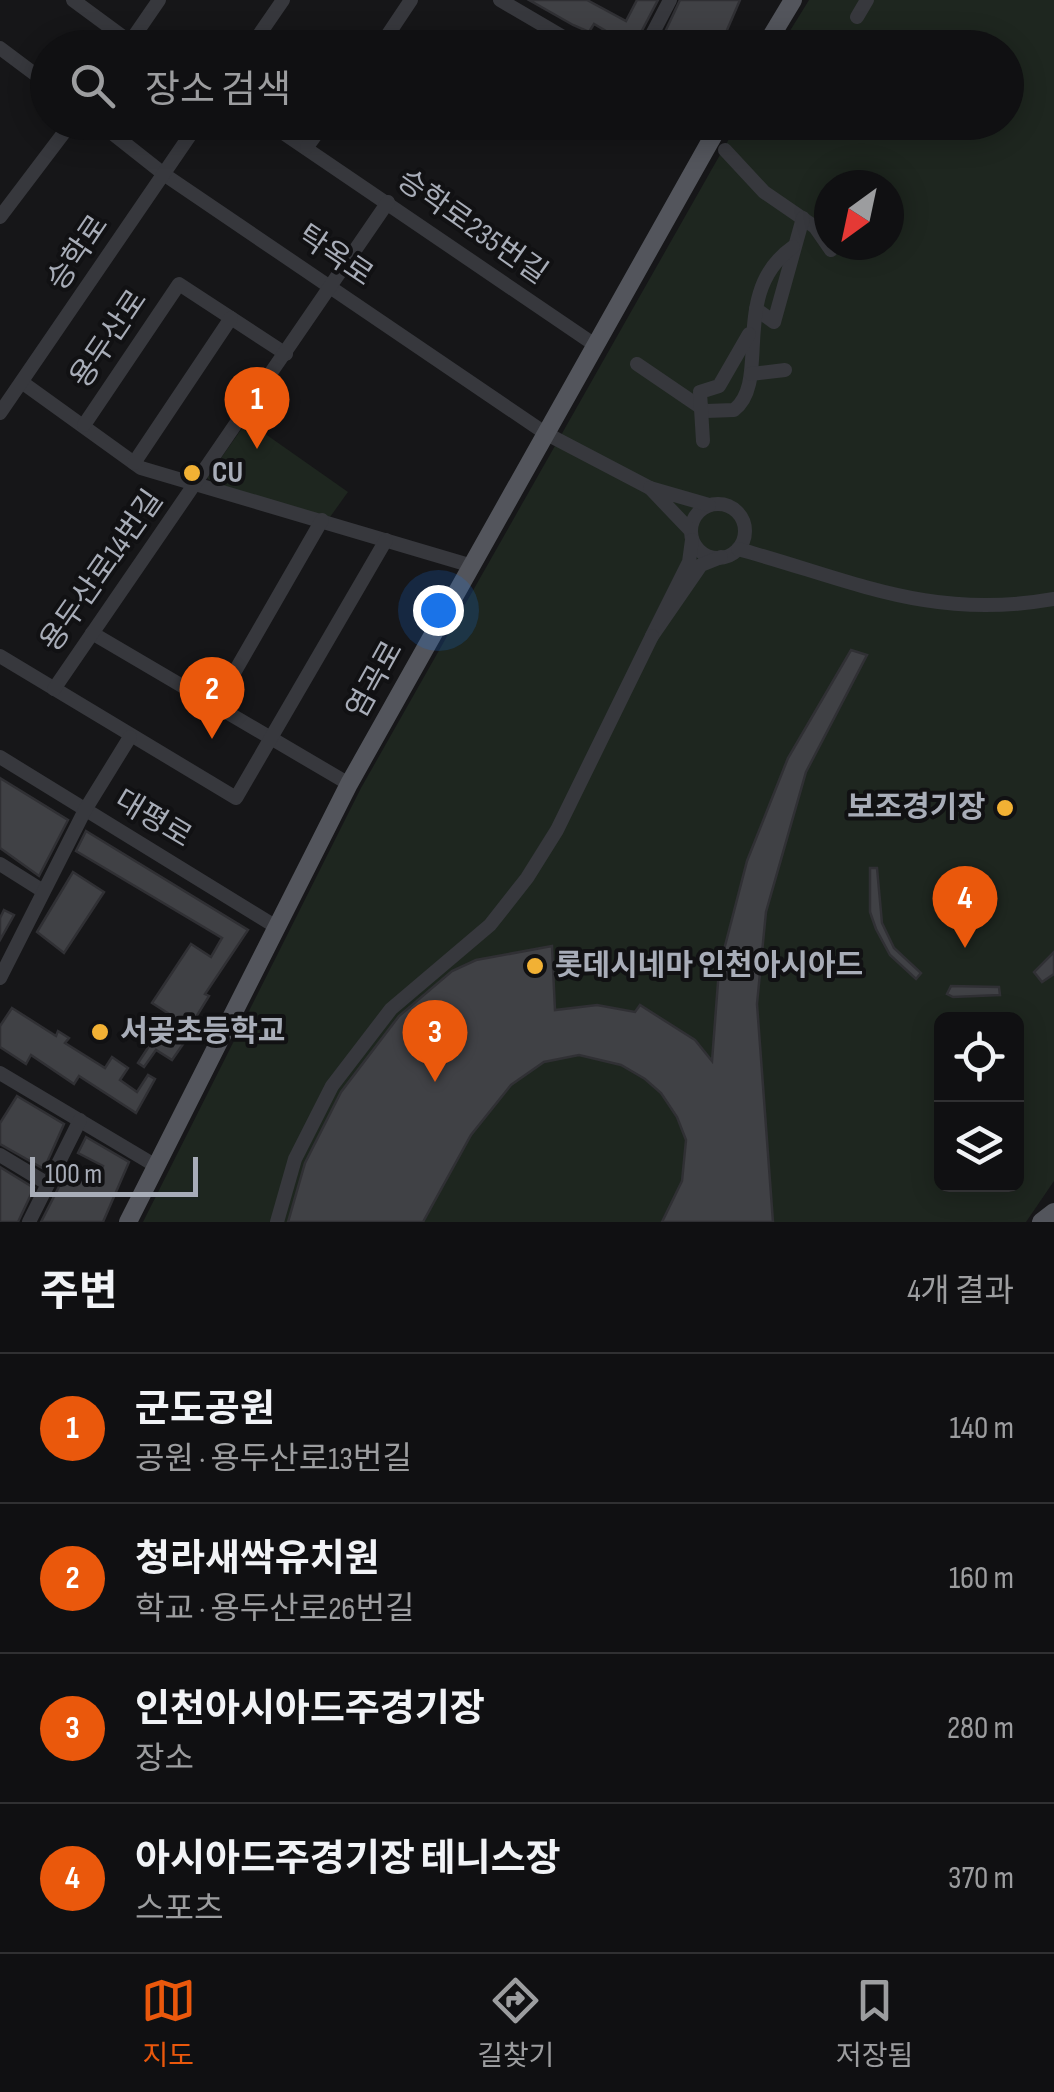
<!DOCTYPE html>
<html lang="ko">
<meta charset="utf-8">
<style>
body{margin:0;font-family:"Sofia Sans Condensed","Noto Sans KR",sans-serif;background:#19191b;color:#f1f3f6}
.controls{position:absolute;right:30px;bottom:30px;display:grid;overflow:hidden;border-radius:15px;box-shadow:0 5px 25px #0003}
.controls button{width:90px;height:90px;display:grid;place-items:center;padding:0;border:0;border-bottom:2px solid #303032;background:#101012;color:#f1f3f6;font:50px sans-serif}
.compass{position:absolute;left:814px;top:170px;width:90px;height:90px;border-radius:50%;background:#101012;box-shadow:0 5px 25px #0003;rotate:213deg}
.scale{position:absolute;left:30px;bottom:25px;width:168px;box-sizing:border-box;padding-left:10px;border:5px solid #a8adb8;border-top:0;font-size:28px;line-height:35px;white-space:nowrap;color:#a8adb8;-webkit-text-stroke:8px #111113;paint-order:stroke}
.you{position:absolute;left:438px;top:610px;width:35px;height:35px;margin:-25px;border:8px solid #fff;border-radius:50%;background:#1a73e8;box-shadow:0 0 0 15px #1a73e833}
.badge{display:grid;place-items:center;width:65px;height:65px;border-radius:50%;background:#ea580c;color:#fff;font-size:32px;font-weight:700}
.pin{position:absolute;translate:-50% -82px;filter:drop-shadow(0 2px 5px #0008)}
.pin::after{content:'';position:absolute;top:52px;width:35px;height:30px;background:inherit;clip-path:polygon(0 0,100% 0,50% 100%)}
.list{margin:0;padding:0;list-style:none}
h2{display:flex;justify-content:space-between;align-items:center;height:130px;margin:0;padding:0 40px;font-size:42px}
h2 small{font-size:32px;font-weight:400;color:#9c9d9f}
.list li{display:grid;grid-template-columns:65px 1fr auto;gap:30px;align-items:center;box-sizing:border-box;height:150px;padding:0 40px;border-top:2px solid #303032}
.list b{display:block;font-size:38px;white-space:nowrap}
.list p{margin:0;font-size:32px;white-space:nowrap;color:#9c9d9f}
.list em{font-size:32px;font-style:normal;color:#9c9d9f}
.icon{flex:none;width:55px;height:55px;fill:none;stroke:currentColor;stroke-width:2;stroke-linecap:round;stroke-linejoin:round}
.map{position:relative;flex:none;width:1054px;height:1222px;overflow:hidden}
.search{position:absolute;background:#101012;box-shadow:0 5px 25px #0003;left:30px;right:30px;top:30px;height:110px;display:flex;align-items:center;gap:25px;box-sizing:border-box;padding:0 35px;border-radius:55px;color:#9c9d9f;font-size:38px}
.sheet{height:730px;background:#101012}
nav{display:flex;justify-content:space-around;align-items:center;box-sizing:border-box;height:140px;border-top:2px solid #303032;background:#101012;font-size:28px;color:#9c9d9f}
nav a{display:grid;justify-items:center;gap:5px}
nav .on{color:#ea580c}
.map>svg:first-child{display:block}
.green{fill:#1e261f;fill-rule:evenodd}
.building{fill:#404145;stroke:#303034;stroke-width:2.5}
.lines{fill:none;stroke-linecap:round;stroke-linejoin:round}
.minor{stroke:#37383d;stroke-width:14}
.major{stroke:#53555c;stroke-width:18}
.poi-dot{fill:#f2b134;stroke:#111113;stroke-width:4}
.labels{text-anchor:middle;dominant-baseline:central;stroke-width:8;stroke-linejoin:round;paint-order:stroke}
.street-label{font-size:30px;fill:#a8adb8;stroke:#111113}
.poi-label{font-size:30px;font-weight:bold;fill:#a8adb8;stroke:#111113;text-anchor:start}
</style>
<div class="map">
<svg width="1054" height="1222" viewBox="0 0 1054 1222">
<rect width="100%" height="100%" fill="#161618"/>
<g class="green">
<path d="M809,0H1054V1181L1026,1222H143L361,788L738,123L1006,122V48L780,47ZM829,185H889V245H829ZM942,1019H1016V1184H942Z"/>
<polygon points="247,421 348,492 330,517 223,489 207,478"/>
</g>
<g class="building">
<polygon points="529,0 587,0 626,21 637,0 658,0 637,40 628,44 594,24 589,32 573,25"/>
<polygon points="680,0 740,0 721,44 683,42 665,32"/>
<polygon points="851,650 867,655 806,772 766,912 757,1004 773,1222 662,1222 682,1181 686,1140 677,1117 661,1093 645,1079 621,1065 579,1055 544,1062 511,1085 471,1135 423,1222 288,1222 305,1163 341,1092 399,1016 452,971 476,960 552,946 555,1010 597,1005 635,1012 640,1005 695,1040 712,1061 719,969 747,861 788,758"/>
<polygon points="0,778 68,820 39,876 0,848"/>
<polygon points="86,831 248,930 205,994 209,996 193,1022 197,1024 172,1060 156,1050 144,1067 138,1063 155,1037 162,1041 177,1019 152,1003 191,944 211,957 222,938 76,851"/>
<polygon points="870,868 877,868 882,923 894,948 921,973 916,979 890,955 876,929 870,912"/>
<polygon points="73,872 104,892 64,953 37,932"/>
<polygon points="4,910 14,915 0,940 0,918"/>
<polygon points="1054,952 1054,974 1042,982 1034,972"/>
<polygon points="951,986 999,987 1000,995 953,997 947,994"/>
<polygon points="12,1008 56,1036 58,1031 69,1038 65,1043 105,1068 112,1057 128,1068 120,1080 137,1092 148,1075 155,1079 136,1113 79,1076 74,1084 31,1055 26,1064 0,1047 0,1026"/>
<polygon points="17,1096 64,1124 44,1169 0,1144 0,1123"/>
<polygon points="86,1137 129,1162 103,1222 41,1222 68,1169 95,1182 103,1166 78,1153"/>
<polygon points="0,1167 34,1188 18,1222 0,1222"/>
</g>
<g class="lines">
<g class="minor">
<polyline points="73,0 138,48"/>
<polyline points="500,0 582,48"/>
<polyline points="857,17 867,0"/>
<polyline points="0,48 48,84"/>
<polyline points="126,48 159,0"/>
<polyline points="250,48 283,0"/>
<polyline points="379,48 411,0"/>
<polyline points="645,48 670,0"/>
<polyline points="98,122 165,175 545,433 650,488"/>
<polyline points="267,122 595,345"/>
<polyline points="307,147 325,122"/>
<polyline points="725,150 764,192 815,227 831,250"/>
<polyline points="0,217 72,122"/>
<polyline points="756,309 774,322 803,218"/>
<path d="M637,364L706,411L734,410C772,381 728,292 793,247"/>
<polyline points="751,374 785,370"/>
<polyline points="23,383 141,468 469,565"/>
<polyline points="0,413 199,122"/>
<polyline points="84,425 179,284 286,354"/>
<polyline points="703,441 700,392 719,386 749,334"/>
<polyline points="134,463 231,318"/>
<circle cx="718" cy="531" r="27"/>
<polyline points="691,531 650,488 709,505"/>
<polyline points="692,540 689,562 652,636 701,565 721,557"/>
<path d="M738,549C852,580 930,621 1054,599"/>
<polyline points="92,633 349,784"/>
<polyline points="0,656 236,798 386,540"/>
<polyline points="54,689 388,202"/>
<polyline points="215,706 322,520"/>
<polyline points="0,757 278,928"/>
<polyline points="0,864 43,891"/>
<polyline points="0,978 85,810 130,737"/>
<polyline points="0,1073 156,1166"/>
<polyline points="0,1155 48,1184"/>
<polyline points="29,1222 80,1120"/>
<polyline points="277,1222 295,1159 332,1086 391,1009 490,925 527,878 557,830 652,636"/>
</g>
<g class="major">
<polyline points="764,48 793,0"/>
<polyline points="128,1222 349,784 721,122"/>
<polyline points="1041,1222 1054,1212"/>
</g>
</g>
<g class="poi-dot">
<circle cx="192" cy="473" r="10"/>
<circle cx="1005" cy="808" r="10"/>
<circle cx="535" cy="966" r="10"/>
<circle cx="100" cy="1032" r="10"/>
</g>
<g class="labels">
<g class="street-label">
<text transform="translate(472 227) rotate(35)">승학로235번길</text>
<text transform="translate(78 253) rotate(-56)">승학로</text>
<text transform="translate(335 256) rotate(34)">탁옥로</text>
<text transform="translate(109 339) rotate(-56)">용두산로</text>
<text transform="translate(102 571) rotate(-55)">용두산로14번길</text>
<text transform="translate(375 680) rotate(-61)">염곡로</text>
<text transform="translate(153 819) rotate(31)">대평로</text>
</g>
<g class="poi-label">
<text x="212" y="473">CU</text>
<text x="985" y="808" text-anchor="end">보조경기장</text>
<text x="555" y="966">롯데시네마 인천아시아드</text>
<text x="120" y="1032">서곶초등학교</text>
</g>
</g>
</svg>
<div class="controls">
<button><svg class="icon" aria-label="locate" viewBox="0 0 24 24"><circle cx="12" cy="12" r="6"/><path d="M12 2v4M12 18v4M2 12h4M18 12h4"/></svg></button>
<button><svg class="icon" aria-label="layers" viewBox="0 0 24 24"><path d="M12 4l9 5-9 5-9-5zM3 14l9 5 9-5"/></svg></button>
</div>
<svg class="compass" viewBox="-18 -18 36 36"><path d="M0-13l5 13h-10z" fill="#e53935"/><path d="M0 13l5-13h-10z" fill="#9c9d9f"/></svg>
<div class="scale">100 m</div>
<div class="you"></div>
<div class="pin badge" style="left:257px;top:449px">1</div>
<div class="pin badge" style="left:212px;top:739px">2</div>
<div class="pin badge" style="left:435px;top:1082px">3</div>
<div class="pin badge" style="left:965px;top:948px">4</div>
<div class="search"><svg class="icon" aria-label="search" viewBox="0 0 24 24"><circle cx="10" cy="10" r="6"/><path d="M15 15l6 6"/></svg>장소 검색</div>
</div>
<section class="sheet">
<h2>주변<small>4개 결과</small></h2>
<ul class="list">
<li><span class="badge">1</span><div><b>군도공원</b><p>공원 · 용두산로13번길</p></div><em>140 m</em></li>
<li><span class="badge">2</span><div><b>청라새싹유치원</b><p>학교 · 용두산로26번길</p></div><em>160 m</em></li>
<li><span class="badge">3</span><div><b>인천아시아드주경기장</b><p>장소</p></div><em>280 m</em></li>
<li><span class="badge">4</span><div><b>아시아드주경기장 테니스장</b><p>스포츠</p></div><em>370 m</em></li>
</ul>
</section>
<nav>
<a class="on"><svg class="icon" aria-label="map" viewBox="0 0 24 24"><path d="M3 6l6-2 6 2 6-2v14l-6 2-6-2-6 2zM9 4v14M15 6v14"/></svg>지도</a>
<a><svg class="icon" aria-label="directions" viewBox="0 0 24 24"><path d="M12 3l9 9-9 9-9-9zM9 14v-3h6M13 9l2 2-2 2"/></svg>길찾기</a>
<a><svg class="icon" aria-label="saved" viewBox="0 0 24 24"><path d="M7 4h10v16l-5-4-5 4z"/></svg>저장됨</a>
</nav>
